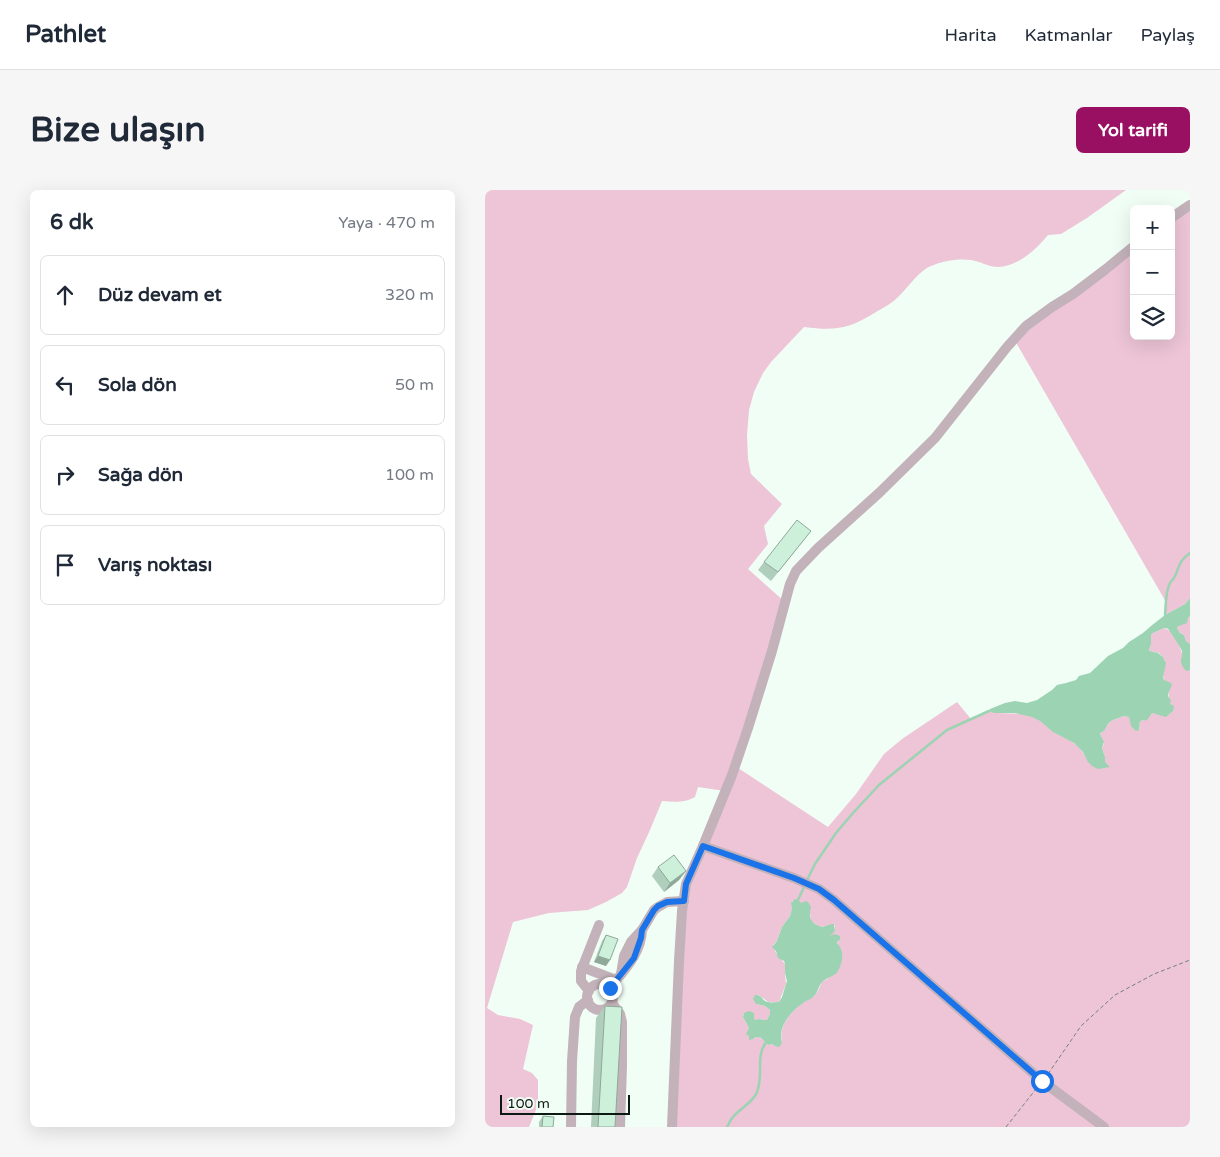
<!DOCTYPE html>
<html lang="tr">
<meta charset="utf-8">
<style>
body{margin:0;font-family:"Varela Round",sans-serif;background:#f6f6f7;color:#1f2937}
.controls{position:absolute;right:15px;top:15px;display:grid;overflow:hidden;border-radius:8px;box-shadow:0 5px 20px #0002}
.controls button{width:45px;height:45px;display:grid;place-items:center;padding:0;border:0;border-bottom:1px solid #e0e1e3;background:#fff;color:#1f2937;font:25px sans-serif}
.scale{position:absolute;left:15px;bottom:12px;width:130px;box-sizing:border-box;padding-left:5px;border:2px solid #0d1a13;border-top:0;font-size:14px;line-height:18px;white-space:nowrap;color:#0d1a13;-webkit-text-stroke:4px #f0fef6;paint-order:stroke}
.stop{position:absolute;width:15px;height:15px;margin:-11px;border:4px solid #1a73e8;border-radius:50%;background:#fff}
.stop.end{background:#1a73e8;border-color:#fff;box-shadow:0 1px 5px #0008}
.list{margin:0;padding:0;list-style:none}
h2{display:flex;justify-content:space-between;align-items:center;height:65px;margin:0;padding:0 20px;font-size:21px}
h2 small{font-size:16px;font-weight:400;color:#747a83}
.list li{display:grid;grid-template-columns:32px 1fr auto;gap:15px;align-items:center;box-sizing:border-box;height:80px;margin:0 10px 10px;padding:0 10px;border:1px solid #e0e1e3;border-radius:8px}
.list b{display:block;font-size:19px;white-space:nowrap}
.list em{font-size:16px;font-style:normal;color:#747a83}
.icon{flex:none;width:28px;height:28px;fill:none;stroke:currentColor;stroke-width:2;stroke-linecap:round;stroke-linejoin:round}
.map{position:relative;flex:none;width:705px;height:937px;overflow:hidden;border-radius:8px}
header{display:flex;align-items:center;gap:30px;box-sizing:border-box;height:70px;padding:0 25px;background:#fff;border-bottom:1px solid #e0e1e3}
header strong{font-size:24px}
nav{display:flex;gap:28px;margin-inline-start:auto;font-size:18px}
.intro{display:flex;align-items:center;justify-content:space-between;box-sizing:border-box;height:120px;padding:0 30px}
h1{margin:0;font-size:35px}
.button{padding:12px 22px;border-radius:8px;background:#991062;color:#fff;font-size:18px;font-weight:700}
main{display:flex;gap:30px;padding:0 30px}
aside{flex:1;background:#fff;border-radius:8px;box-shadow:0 5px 20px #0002}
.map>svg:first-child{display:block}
.green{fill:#edc5d6;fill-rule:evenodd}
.water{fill:#9bd3b3}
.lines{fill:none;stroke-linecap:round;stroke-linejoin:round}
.stream{stroke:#9bd3b3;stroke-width:2.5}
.path{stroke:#74827a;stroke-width:1;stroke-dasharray:4 2.5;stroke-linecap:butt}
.minor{stroke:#c3b2b9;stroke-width:10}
.wall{fill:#afcebb}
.shaded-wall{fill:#8fa899}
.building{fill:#ccf0da;stroke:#8fa899}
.route{stroke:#1a73e8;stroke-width:6}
</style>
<header>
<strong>Pathlet</strong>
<nav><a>Harita</a><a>Katmanlar</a><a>Paylaş</a></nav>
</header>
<div class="intro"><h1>Bize ulaşın</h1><a class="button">Yol tarifi</a></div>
<main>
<aside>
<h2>6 dk<small>Yaya · 470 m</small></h2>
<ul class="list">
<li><svg class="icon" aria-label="ahead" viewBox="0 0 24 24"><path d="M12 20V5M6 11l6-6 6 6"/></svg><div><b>Düz devam et</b></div><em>320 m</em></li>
<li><svg class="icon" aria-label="left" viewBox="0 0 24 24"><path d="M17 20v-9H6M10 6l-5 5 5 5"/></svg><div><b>Sola dön</b></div><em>50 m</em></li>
<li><svg class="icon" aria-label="right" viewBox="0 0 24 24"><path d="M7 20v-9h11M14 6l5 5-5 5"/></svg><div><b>Sağa dön</b></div><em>100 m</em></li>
<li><svg class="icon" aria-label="arrive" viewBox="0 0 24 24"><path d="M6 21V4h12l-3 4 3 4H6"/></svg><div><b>Varış noktası</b></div></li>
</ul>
</aside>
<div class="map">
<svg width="705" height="937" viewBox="0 0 705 937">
<rect width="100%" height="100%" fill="#f0fef6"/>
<g class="green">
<path d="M0,0H641L602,28L576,44L563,45C551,60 533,76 513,77C506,77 500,74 494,72C480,67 460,70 446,76C435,80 424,96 416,104C409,112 400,117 391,122C364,139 351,141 319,137L286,172L278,183L269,202L264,220L262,245L263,269L266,284L297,314L279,336L283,354L263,379L300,412L250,576L343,637L371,604L399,564L417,549L472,512L486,529L504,521C516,525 530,522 543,525C555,528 562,538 572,544C575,546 579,547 582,549C592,554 598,561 603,571L620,572V567L617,558L619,554L615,543C621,540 620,538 623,534C627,529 633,529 638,526L644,527L646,533L654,540L655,531H658L667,523L681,526L686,523V515L684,514C684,509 684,502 683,497C681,493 678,489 678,485C678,474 684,472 674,463L665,461L664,459L666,454V445L668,443L679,438C694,443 698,467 701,480H705V937H187L201,694L240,601L213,597L210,607C200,613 188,612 177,611L165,640L152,668L142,697L137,703L121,712L103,720L64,723L28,732L2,818L13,825L35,829L48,835L38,879L47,883L53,890V915L44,937H0ZM307,711C317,711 318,716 325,723L326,731L335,737L350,735V741L347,743L345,746L355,748V750L353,751L343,789L337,791C335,797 333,802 329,806C326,808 322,810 319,812C306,821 293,836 297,853L290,856L287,854L283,855L275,847H271L268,849L264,846V838L258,827L259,823H269V829L271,831L275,829L279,830H282L285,824V820L280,816L271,814L274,805L283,812H294L301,794L300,783V774L291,763L288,755L292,751L297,737L305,726L307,718Z"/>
<polygon points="705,15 705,408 700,414 680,425 681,412 529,149 649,56 649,146 686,146 686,28"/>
<polygon points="705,426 705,454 701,451 699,445 695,443 692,438"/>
</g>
<g class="water">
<path d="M705,408V426L703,428L702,433L694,436L692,438L695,443L699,445L701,451L705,454V480L701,481C692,469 698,471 697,461C696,458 685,441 683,439C682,438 680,438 679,438L668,443L666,445V454L664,460L665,461L673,463L678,467L681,473L678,487L679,490L686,493L687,495C685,501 680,505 686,510L685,514L689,516L688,521L681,527L667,523L662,530L655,531L654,540L651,541L646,536L644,527L638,526C633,529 627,529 623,534C620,538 621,541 615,543L616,546L619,552L617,558L620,567V572L625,577L613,579L607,576L603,572L598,562L589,553L568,542L555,531L547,527L530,523H509L504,521L505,519L520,513L530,511L542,513L552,510L567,500L572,495L581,493L591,490L594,486L605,483L623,466L638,458L644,452L658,443L666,436L680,425L700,414Z"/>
<path d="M310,709L313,710L316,713L321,711L323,712L326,717C323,728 326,734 337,737L347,734H349L350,741L345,746L350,744L355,746V750L353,751L352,753C361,763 357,773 352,783C348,786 342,788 338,791C334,794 333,803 328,807C326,809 323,810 321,811C307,820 292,836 297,853L294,857L290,856L287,854L283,855L275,847H271L268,849L264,850V846L261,844L264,838L258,827L259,823L264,821L269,823V829L271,830L275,829L279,830H282L285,824V820L280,816L271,814L268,809L270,805C279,805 276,811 283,812C286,813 291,812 294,812L297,807L302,791L300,783V774L299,771L293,768L291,761L287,757L292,751L297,737L305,726L307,718L306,713Z"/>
</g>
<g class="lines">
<g class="stream">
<path d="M680,425C681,415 680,403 685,393C686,391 689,389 690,386C695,375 694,371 705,363"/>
<polyline points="322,690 330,674 351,643 368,623 394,595 462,540 504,521"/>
<polyline points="313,710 320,695"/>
<path d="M242,937C244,934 245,930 248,927C255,918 268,913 272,902C279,885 270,868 281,852"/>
</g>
<g class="path">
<polyline points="563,884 596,836 630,805 669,784 705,770"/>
<polyline points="521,937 551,899"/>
</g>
<g class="minor">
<polyline points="686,28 705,15"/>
<polyline points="218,656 309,688 334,699 349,710 557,891 619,937"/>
<polyline points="97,777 131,790"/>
<polyline points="136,784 139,766 146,752 157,740 169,720 173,717 182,712 199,711"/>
<circle cx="115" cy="807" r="13"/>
<path d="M125,798C139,780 156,764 157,740"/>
<polyline points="104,801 96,791 96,781 114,735"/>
<polyline points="127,813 135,824 137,832 137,876 135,937"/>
<polyline points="86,937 87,871 90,827 94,817 103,810"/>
<polyline points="187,937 194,771 197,721 201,694 218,656 247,585 263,538 287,461 305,394 311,381 333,358 394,303 450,248 522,157 541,136 567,117 588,104 621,79 649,56"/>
</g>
</g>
<g class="wall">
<polygon points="319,350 286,391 273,380 279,372"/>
<polygon points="173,677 201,681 194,690 179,702 167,686"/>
<polygon points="121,745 121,776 109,772 117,751"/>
<polygon points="120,816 130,937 106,937 111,828"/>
<polygon points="58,926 68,937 54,937 54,932"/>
</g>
<g class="shaded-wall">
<polygon points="201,681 194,690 179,702 185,693"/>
<polygon points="113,766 125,770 121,776 109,772"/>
</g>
<g class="building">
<polygon points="312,330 326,341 293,382 279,372"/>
<polygon points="189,665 201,681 185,693 173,677"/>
<polygon points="121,745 133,749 125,770 113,766"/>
<polygon points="120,816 137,817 130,937 113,937"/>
<polygon points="58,926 69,927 68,937 57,937"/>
</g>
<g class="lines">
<polyline class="route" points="125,798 149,768 156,748 157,740 169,720 173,716 182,712 199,711 201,694 218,656 309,688 334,699 349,710 557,891"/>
</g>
</svg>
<div class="controls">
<button>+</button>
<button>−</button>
<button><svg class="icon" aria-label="layers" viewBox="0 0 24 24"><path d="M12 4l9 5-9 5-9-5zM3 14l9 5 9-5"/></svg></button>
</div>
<div class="scale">100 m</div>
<div class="stop" style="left:557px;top:891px"></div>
<div class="stop end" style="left:125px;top:798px"></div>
</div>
</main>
